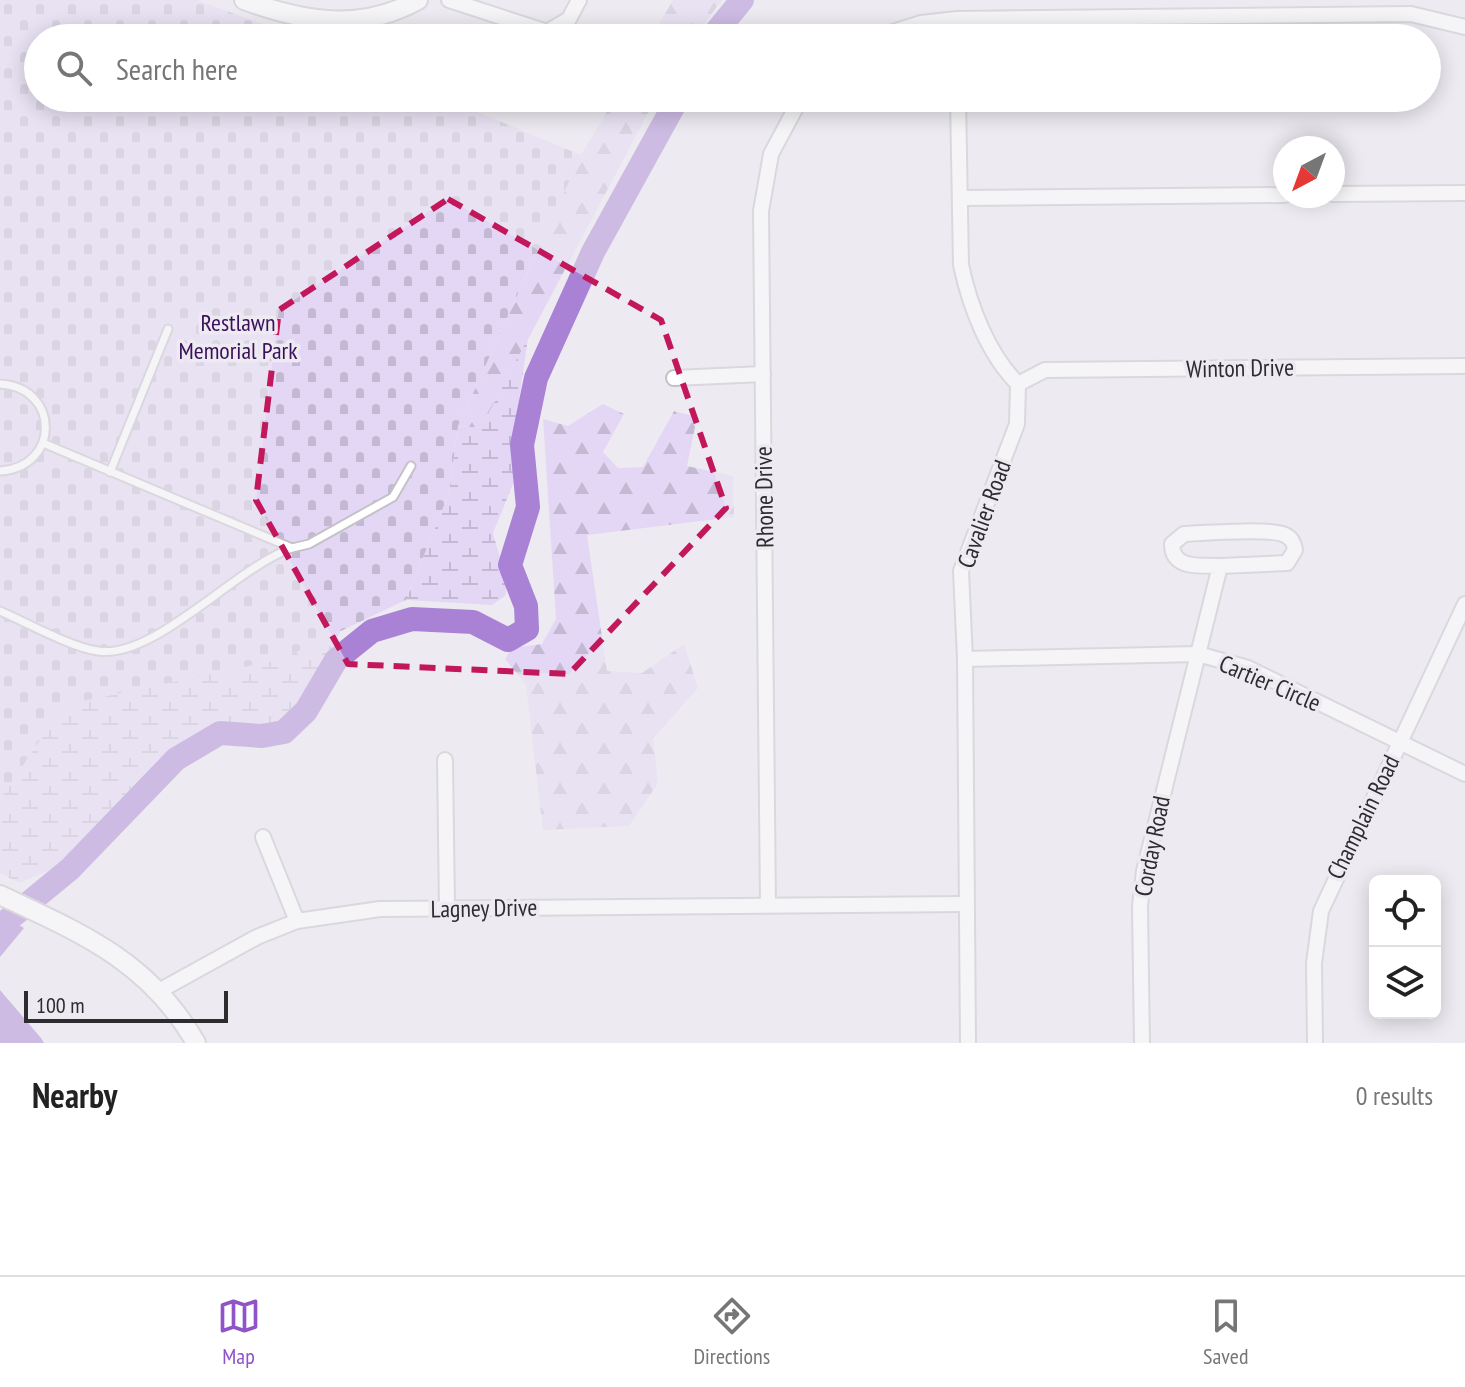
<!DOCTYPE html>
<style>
body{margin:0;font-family:"PT Sans Narrow",sans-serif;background:#f6f6f6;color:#222}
.controls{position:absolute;right:24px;bottom:24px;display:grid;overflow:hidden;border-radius:12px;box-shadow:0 4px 20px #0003}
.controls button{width:72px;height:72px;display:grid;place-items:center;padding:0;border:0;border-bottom:2px solid #e0e0e0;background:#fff;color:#222;font:40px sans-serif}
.compass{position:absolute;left:1273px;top:136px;width:72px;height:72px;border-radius:50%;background:#fff;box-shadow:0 4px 20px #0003;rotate:221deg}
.scale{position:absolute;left:24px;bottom:20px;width:204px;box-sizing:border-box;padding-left:8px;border:4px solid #2d2c2e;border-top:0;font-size:22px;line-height:28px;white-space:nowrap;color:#2d2c2e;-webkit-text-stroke:6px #edebf1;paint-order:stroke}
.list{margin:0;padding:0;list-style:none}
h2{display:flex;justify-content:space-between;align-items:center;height:104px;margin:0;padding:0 32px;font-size:34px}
h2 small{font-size:26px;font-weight:400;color:#767676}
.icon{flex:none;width:44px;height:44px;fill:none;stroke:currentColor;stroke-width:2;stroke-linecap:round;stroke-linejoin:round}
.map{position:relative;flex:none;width:1465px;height:1043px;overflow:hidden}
.search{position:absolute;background:#fff;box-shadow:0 4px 20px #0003;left:24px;right:24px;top:24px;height:88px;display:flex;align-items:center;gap:20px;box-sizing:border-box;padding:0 28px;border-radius:44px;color:#767676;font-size:30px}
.sheet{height:232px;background:#fff}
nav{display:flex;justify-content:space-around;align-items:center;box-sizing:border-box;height:112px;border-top:2px solid #e0e0e0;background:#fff;font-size:22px;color:#767676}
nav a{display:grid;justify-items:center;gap:4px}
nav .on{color:#9053ca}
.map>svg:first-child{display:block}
.forest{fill:url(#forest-firs)}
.wetland{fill:url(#wetland-marsh)}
.cemetery{fill:url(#cemetery-stones)}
.water{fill:#a982d5}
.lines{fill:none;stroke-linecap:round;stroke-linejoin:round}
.river{stroke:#a982d5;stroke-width:24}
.service-casing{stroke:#c4c1c7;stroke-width:11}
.minor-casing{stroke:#c4c1c7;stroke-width:18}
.tertiary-casing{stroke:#c4c1c7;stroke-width:22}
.service{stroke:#fff;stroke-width:7}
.minor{stroke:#fff;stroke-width:14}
.tertiary{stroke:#fff;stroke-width:18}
.marked{fill:none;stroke:#c2185b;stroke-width:6;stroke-dasharray:16 10;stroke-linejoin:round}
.labels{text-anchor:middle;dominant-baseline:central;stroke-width:7;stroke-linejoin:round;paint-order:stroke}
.park-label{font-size:24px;fill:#3a105a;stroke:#edebf1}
.street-label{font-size:24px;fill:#2d2c2e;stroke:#edebf1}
</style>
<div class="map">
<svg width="1465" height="1043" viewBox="0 0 1465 1043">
<defs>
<pattern id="forest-firs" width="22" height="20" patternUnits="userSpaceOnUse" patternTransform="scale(2)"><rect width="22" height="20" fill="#e4d7f5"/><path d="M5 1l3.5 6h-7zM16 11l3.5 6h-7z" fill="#c4b9d2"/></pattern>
<pattern id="wetland-marsh" width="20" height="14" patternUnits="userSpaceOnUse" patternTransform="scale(2)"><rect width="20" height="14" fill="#e4d7f5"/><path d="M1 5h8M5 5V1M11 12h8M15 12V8" fill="none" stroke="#c4b9d2"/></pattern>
<pattern id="cemetery-stones" width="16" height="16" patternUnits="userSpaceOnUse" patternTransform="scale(2)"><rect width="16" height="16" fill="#e4d7f5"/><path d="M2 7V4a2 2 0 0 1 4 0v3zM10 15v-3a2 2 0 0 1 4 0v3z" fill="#c4b9d2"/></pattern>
</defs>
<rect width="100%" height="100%" fill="#edebf1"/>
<g class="forest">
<polygon points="673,0 722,0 693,38 651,38"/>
<polygon points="615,98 656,98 481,428 458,426 581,155"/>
<polygon points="603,404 624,414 603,452 618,468 643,467 674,411 697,417 687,466 733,476 734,517 587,535 607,671 642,673 684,644 698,688 653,739 658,783 629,826 543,830 526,685 505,659 512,648 542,644 556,619 543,419 568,426"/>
</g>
<g class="wetland">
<polygon points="528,338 513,442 513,484 493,533 506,579 506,595 492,605 406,600 449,493 458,426 481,428"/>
<path d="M341,631C328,653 302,714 281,726C265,735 237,724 220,720L158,759L59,866L19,883L0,873V799L64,705L282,659Z"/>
</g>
<polygon class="cemetery" points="0,0 197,0 300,38 38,38 38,98 444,98 581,155 458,426 449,493 406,600 282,659 64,705 0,799"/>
<g class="water">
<polygon points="0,914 24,928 0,957"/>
<polygon points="0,990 41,1038 44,1043 0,1043"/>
</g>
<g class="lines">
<g class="river">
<polyline points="711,38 742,0"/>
<polyline points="9,919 70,869 176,759 220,733 262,736 284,732 306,711 336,660 372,631 412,619 473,622 508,640 527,629 526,606 510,565 528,507 522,445 536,378 593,252 678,98"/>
</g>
<g class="service-casing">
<g id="service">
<path d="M0,384C60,387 61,467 0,471"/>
<polyline points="43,443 292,548 309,544 393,497 411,466"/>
<polyline points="110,472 168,329"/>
<path d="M0,611C25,622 73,648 98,651C154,660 236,567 292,548"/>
</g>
</g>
<g class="minor-casing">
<g id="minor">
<polyline points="449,0 547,32 569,19 579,0"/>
<polyline points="957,19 957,38"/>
<polyline points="874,38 921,23 957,19 1411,14 1465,27"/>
<path d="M958,98L961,265C970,307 988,354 1018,384L1017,424L961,571L965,659L968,1043"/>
<polyline points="1333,194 1465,193"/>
<polyline points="960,198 1285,195"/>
<polyline points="674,378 763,374"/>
<polyline points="1018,384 1045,370 1465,366"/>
<polyline points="965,659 1198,654 1248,668 1465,774"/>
<polyline points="445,760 447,909"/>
<polyline points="263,837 297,921"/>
<polyline points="768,905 761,211 771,154 801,98"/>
<polyline points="159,991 257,937 297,921 380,909 966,904"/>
<path d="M1142,1043L1140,906L1144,871L1220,566L1287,563L1295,550C1294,543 1292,538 1285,535C1272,528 1203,533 1184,534L1172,544C1172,570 1201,565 1220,566"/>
<polyline points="1315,1043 1314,963 1321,911 1465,604"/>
</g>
</g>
<g class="tertiary-casing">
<g id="tertiary">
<path d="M244,0C303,22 361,32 418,0"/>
<path d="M0,895C81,933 149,961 196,1043"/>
</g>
</g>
<use href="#service" class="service"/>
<use href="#minor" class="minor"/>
<use href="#tertiary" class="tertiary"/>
</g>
<path d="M0 0H1465V1043H0ZM448,199L661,320L726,508L569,674L348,664L256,500L279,310Z" fill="#edebf1" fill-opacity=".55" fill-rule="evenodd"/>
<path class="marked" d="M448,199L661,320L726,508L569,674L348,664L256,500L279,310Z"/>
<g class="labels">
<g class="park-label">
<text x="238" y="322">Restlawn<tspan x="238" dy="28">Memorial Park</tspan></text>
</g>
<g class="street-label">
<text transform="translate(1240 368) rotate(-1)">Winton Drive</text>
<text transform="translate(764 497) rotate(-91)">Rhone Drive</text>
<text transform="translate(984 514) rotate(-70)">Cavalier Road</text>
<text transform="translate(1270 683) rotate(23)">Cartier Circle</text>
<text transform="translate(1363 817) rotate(-64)">Champlain Road</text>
<text transform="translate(1152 846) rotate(-79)">Corday Road</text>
<text transform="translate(484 908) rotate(-1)">Lagney Drive</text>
</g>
</g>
</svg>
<div class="controls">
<button><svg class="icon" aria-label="locate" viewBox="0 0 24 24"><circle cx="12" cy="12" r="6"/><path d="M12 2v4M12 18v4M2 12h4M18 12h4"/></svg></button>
<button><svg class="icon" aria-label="layers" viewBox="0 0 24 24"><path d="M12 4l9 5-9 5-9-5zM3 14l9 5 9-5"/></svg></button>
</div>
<svg class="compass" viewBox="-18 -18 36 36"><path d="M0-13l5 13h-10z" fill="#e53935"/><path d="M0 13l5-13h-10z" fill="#767676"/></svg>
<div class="scale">100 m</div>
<div class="search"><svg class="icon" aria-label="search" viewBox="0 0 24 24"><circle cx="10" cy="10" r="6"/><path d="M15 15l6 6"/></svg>Search here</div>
</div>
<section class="sheet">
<h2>Nearby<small>0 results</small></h2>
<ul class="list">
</ul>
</section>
<nav>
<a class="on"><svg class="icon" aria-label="map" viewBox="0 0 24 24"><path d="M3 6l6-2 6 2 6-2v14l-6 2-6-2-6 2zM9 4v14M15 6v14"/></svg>Map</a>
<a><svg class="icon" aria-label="directions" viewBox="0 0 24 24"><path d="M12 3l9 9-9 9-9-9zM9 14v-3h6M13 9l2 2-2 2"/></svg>Directions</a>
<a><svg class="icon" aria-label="saved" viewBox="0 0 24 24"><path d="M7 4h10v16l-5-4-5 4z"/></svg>Saved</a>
</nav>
